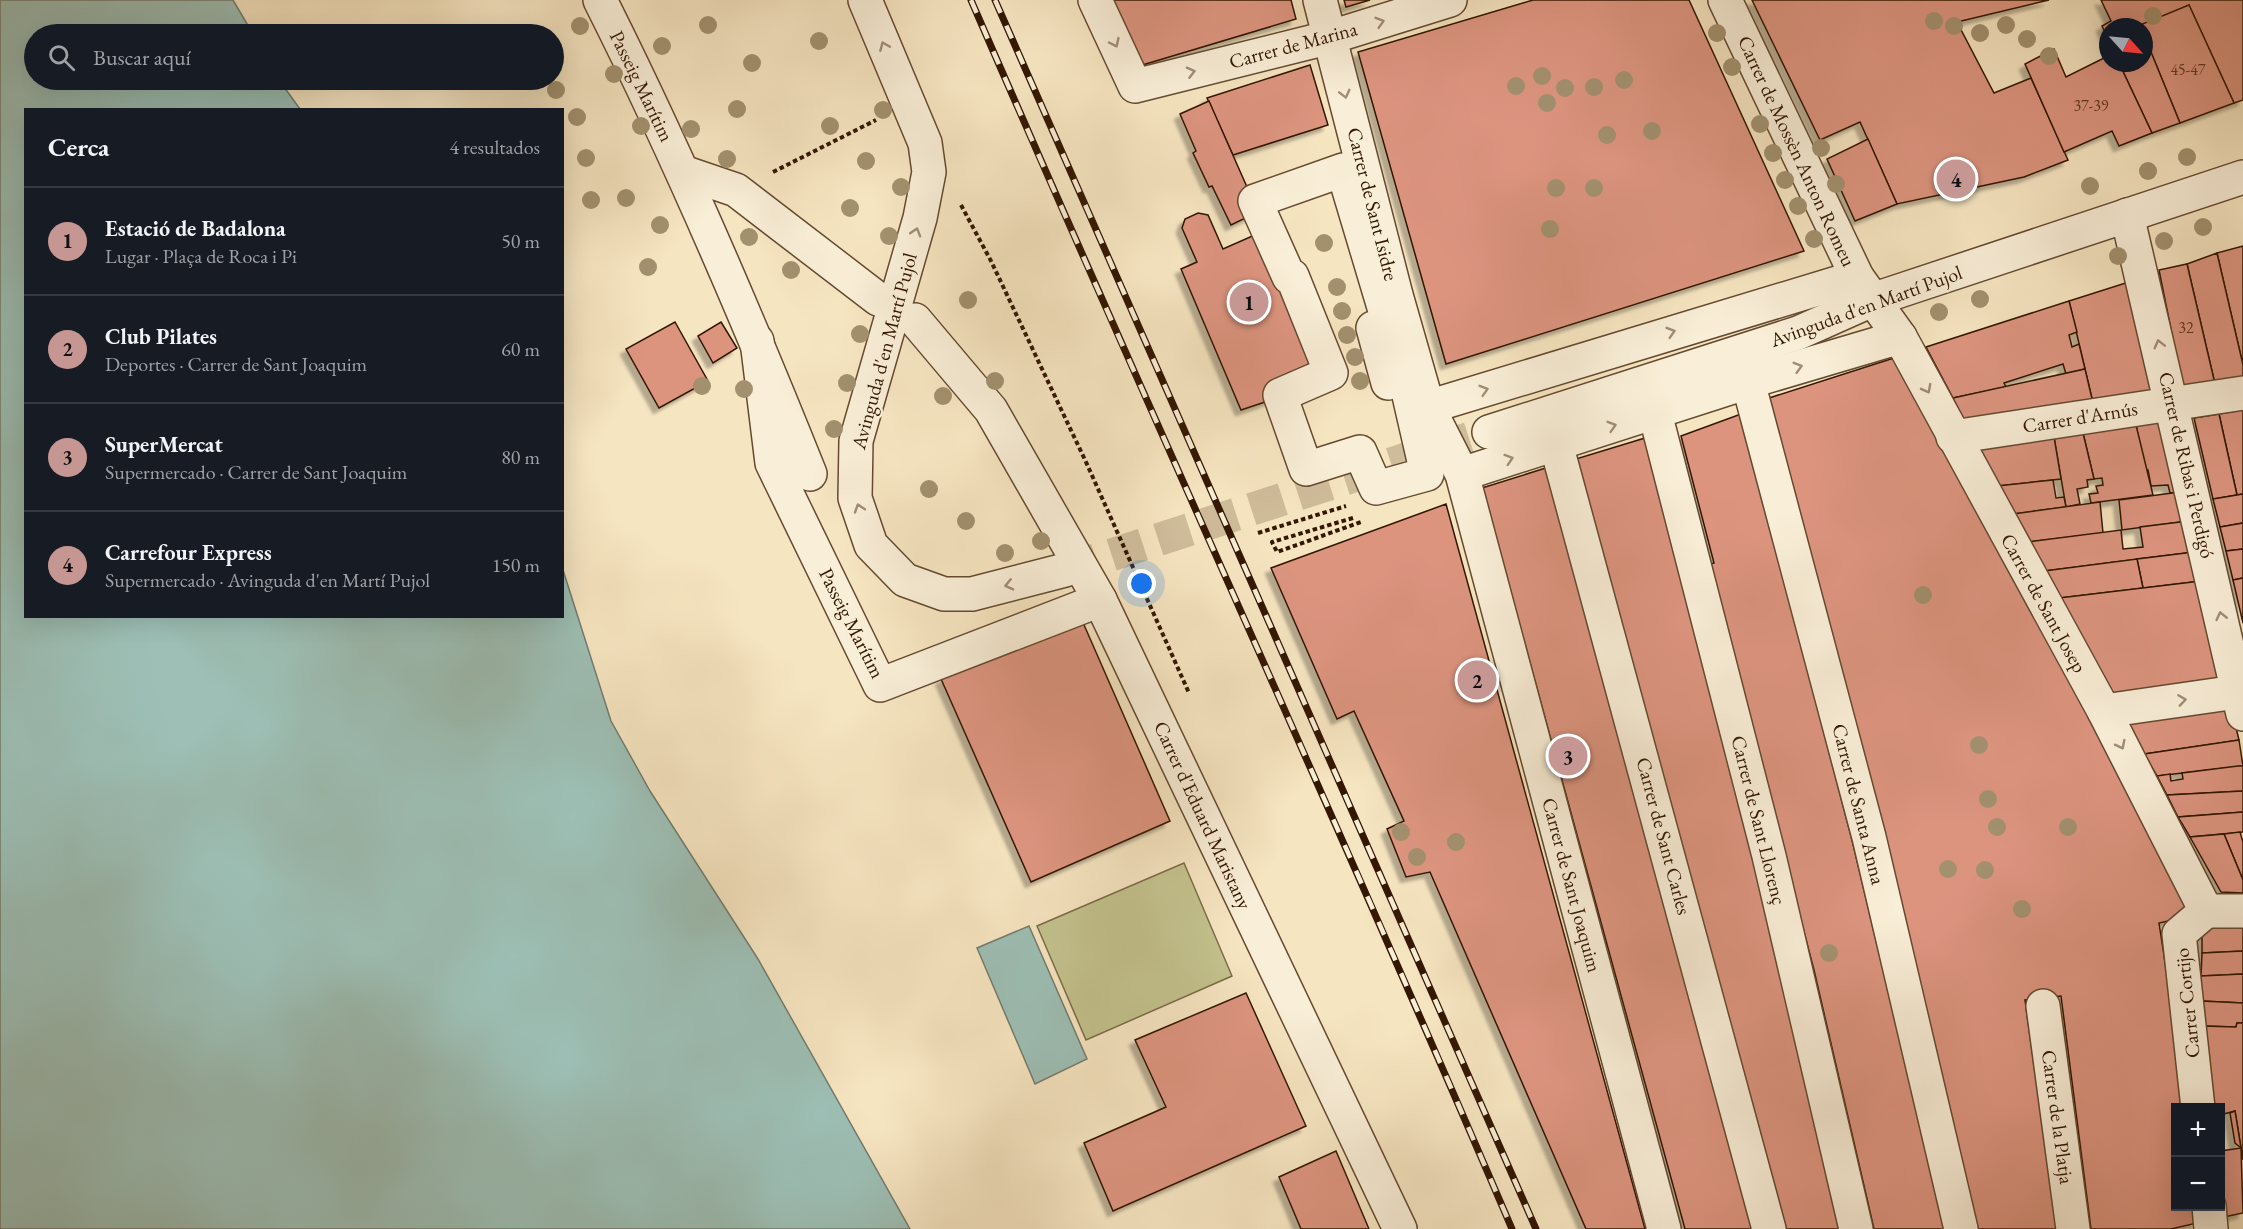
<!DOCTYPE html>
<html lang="es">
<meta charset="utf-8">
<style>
body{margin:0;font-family:"EB Garamond",serif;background:#242831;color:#f1f3f6}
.controls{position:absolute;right:18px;bottom:18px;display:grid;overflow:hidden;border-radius:0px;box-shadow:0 6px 24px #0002}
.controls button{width:54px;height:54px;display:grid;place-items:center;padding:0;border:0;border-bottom:2px solid #363941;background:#171b24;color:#f1f3f6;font:30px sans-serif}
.compass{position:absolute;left:2099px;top:18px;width:54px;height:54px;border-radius:50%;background:#171b24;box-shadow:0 6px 24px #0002;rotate:117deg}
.you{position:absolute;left:1142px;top:584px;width:21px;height:21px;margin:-15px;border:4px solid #fff;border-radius:50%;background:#1a73e8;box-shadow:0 0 0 9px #1a73e833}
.badge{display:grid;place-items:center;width:39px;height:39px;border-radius:50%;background:#c59692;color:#111;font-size:20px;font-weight:700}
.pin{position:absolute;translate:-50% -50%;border:3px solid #fff;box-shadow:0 2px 6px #0006}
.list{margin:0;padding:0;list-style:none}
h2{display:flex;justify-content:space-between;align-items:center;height:78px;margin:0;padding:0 24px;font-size:26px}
h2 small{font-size:20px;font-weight:400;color:#9ea1a6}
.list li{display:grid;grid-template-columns:39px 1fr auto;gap:18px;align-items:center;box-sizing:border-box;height:108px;padding:0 24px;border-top:2px solid #363941}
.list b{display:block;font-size:22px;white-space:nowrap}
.list p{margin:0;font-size:20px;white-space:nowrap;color:#9ea1a6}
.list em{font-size:20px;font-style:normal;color:#9ea1a6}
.icon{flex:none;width:33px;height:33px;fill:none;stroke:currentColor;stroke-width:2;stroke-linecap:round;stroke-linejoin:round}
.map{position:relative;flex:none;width:2243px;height:1229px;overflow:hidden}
.search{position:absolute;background:#171b24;box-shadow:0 6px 24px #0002;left:24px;top:24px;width:540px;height:66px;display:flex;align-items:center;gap:15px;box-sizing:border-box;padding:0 21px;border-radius:33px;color:#9ea1a6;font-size:22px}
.panel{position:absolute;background:#171b24;box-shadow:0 6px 24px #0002;left:24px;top:108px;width:540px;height:510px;border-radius:0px}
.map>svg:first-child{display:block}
.green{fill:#c3c28e;stroke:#7b6c47;stroke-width:1.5}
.water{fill:#9dbfb5;stroke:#737c6d;stroke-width:1.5}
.building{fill:#dc947f;stroke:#331700;stroke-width:1.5;filter:url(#shadow)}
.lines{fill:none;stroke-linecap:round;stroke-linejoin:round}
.minor-tunnel{stroke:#cfbc9a;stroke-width:33;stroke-dasharray:33 16;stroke-linecap:butt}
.minor-casing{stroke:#644a30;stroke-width:36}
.path{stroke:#331700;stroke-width:4;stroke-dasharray:4.5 3;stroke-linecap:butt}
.minor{stroke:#f9eed7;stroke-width:33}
.rail-casing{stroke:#331700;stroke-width:7}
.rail{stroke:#f9eed7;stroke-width:4.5;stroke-dasharray:14;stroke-linecap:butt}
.tree{fill:#a2906e}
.oneway{stroke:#a08d76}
.labels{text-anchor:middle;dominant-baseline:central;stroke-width:5;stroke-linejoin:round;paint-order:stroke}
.number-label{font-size:16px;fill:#5d3620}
.street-label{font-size:20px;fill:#331700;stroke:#f9eed7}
</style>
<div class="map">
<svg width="2243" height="1229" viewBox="0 0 2243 1229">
<defs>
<filter id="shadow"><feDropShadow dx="-5.5" dy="5.5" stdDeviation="1.5" flood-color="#0004"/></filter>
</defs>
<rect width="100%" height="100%" fill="#f6e5c1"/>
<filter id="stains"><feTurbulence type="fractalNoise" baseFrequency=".00333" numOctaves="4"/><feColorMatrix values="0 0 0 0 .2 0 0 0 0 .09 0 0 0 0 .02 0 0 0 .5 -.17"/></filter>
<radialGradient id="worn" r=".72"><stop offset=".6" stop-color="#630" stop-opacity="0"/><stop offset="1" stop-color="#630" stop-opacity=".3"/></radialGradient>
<polygon class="green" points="1184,863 1232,976 1086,1040 1037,926"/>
<g class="water">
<polygon points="0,0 233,0 253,34 34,34 34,80 279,80 300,109 26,110 26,616 562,616 563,570 611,721 650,791 758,959 910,1229 0,1229"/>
<polygon points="1029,926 1087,1059 1035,1084 977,948"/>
</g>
<g class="building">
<polygon points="1108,0 1291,0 1296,19 1139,66"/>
<polygon points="1344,0 1370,0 1346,7"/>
<polygon points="1533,0 1689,0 1804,251 1446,364 1358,52"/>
<polygon points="1752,0 2049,0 1957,22 1994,93 2031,78 2068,160 2024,177 1897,204 1860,122 1820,140"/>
<polygon points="2101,0 2243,0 2243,100 2234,103 2189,5 2141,27 2108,27 2108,39 2102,26 2111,21"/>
<polygon points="2189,5 2234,103 2180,123 2144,35 2144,27 2140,25"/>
<polygon points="2144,35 2180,123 2152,133 2119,63 2144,63"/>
<polygon points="2054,49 2066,77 2108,56 2108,63 2119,63 2152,133 2119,146 2112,131 2064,152 2025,64"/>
<polygon points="1310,65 1328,125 1233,155 1207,98"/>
<polygon points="1209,101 1258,212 1231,225 1212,186 1209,187 1193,153 1196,151 1180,114"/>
<polygon points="1868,139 1897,204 1855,221 1827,159"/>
<polygon points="1198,213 1208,215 1223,249 1266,230 1330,373 1262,403 1241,410 1181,269 1197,262 1182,228 1185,219"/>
<polygon points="2243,246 2243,365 2217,253"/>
<polygon points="2217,253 2243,365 2243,379 2215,384 2187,264"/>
<polygon points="2187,264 2215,384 2183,389 2159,270"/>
<polygon points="2132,281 2155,393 2093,403 2069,301"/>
<polygon points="2069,301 2077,332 2069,335 2072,347 2079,344 2085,369 2066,374 2063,364 2004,383 2006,387 1953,398 1926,347"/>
<polygon points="675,322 708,381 659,408 626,349"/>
<polygon points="721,322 737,348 713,363 698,336"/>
<polygon points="1894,358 2183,884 2190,916 2159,923 2184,1085 2183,1108 2176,1108 2176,1206 2195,1206 2197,1223 2171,1229 2091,1229 2061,996 2025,1000 2057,1229 1977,1229 1919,979 1769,398"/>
<polygon points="2085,369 2093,403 1965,422 1953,398"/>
<polygon points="2241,404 2243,404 2243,494 2237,495 2219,414 2241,410"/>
<polygon points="1741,414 1852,840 1945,1229 1874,1229 1814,970 1707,565 1714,563 1681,436"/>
<polygon points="2219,414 2237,495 2213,499 2194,418"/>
<polygon points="2164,421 2180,492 2170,493 2168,485 2151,486 2148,470 2145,471 2136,425"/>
<polygon points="2136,425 2153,495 2091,503 2089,494 2098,493 2096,486 2103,485 2102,478 2094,479 2083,433"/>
<polygon points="2083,433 2094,479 2087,480 2088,487 2077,489 2080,504 2066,507 2054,437"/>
<polygon points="2054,437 2061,479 1997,486 1977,449"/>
<polygon points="1645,438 1759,861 1846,1229 1785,1229 1576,459"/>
<polygon points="1549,467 1756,1229 1685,1229 1482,488"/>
<polygon points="2053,480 2056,498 2064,497 2066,507 2013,514 1997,486"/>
<polygon points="2180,492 2188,521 2122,530 2119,500"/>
<polygon points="2243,494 2243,523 2220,527 2213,499"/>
<polygon points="2100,502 2103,533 2028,542 2013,514"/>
<polygon points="1446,504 1645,1229 1586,1229 1430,872 1406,877 1387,829 1404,821 1354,711 1337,719 1271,568"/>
<polygon points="2188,521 2194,552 2044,571 2028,542 2121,530 2123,549 2143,547 2140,527"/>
<polygon points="2243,523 2243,549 2226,551 2220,527"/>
<polygon points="2243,549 2243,578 2233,580 2226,551"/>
<polygon points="2194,552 2201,581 2143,588 2137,559"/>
<polygon points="2137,559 2143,588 2059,598 2044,571"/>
<polygon points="2243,578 2243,623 2233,580"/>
<polygon points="2201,581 2224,678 2112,694 2059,598"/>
<polygon points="1081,618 1170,821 1031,882 941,679"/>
<polygon points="2231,707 2239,740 2144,754 2127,723"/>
<polygon points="2239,740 2243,766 2157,776 2144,754"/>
<polygon points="2238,766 2243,766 2243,791 2167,795 2157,776 2170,774 2171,781 2183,779 2182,773"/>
<polygon points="2243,791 2243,812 2178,817 2167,795"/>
<polygon points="2243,812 2243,832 2190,837 2178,817"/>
<polygon points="2240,832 2243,842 2243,880 2224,834"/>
<polygon points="2224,834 2243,880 2243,893 2221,892 2190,837"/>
<polygon points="2243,924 2243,951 2202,953 2202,925"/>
<polygon points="2243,951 2243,974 2201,976 2202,953"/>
<polygon points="2243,974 2243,1003 2201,1001 2201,976"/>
<polygon points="1246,993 1306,1126 1113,1211 1084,1143 1166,1107 1135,1040"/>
<polygon points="2201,1001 2243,1003 2243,1023 2237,1023 2236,1027 2202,1026"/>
<polygon points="2237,1023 2243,1023 2243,1160 2235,1111 2220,1115 2220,1108 2205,1108 2202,1026 2236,1027"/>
<polygon points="2235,1111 2241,1148 2235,1143 2230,1113"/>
<polygon points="2241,1148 2243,1213 2219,1218 2220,1151"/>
<polygon points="1336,1151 1369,1229 1301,1229 1279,1177"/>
</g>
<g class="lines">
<polyline class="minor-tunnel" points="1065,570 1489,432"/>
<g class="minor-casing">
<g id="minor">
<path d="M600,0C678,155 746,314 810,474"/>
<polyline points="865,0 925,143 929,172 920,218 856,441 855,498 871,545 905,580 944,594 972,594 1065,570"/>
<polyline points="1095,0 1135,86 1331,37 1450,0"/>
<polyline points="1320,0 1396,295 1428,407 1462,474 1664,1229"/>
<polyline points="1725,0 1857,277 1900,337 2104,711 2206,911"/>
<polygon points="1343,170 1389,324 1373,328 1388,383 1405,378 1427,474 1376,488 1360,452 1306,469 1280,395 1331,373 1292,276 1289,277 1255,201"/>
<polyline points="683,172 736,190 878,299"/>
<polyline points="2127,215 2243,714"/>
<polyline points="915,320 991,410 1100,600 1400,1229"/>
<polyline points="757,341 772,463 880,685 1100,600"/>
<polyline points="1748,382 1869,837 1961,1229"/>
<polyline points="1428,407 1857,277"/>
<polyline points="1655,413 1769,856 1856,1229"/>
<polyline points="1489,432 1798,333 1872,300 2243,177"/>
<polyline points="1953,437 2243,393"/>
<polyline points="1556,444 1769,1229"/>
<polyline points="1462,474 1748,382 1900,337"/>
<polyline points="2104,711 2243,691"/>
<polyline points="2206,911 2243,911"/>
<polyline points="2043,1006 2073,1229"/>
<polyline points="2198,1108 2179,934 2206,911"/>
<polyline points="2209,1206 2211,1229"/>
</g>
</g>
<g class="path">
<polyline points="773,172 876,120"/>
<polyline points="961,205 991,261 1086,462 1189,693"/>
<polyline points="1353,518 1272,542 1277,552 1361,522"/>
<polyline points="1258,533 1346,506"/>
</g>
<use href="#minor" class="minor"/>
<g class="rail-casing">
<g id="rail">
<path d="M971,0C1149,411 1336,818 1512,1229"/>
<polyline points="995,0 1536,1229"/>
</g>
</g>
<use href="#rail" class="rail"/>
</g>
<g class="tree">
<circle cx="2153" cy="16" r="9"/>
<circle cx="1934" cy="21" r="9"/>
<circle cx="708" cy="25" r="9"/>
<circle cx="2006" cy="25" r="9"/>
<circle cx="580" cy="26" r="9"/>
<circle cx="1954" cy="26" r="9"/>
<circle cx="1717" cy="33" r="9"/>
<circle cx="1980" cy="33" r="9"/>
<circle cx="2027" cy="39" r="9"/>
<circle cx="819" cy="41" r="9"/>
<circle cx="662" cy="46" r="9"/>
<circle cx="2049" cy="56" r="9"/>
<circle cx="752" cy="63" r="9"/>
<circle cx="1732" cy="67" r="9"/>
<circle cx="614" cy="74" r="9"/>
<circle cx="1542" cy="76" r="9"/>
<circle cx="1624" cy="80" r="9"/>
<circle cx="1516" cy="86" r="9"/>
<circle cx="1594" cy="87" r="9"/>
<circle cx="1565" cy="88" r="9"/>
<circle cx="556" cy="90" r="9"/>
<circle cx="1547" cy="103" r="9"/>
<circle cx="737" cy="109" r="9"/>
<circle cx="883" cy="110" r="9"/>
<circle cx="577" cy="117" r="9"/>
<circle cx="1760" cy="124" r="9"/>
<circle cx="641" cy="126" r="9"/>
<circle cx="830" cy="126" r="9"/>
<circle cx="691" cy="129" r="9"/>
<circle cx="1652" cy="131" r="9"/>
<circle cx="1607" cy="135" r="9"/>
<circle cx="1821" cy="148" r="9"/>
<circle cx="1773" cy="153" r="9"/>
<circle cx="2187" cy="157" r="9"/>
<circle cx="586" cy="158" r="9"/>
<circle cx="727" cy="159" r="9"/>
<circle cx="866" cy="161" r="9"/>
<circle cx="2148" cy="171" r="9"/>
<circle cx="1785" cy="180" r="9"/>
<circle cx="1836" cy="184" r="9"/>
<circle cx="2090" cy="186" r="9"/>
<circle cx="901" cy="187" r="9"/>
<circle cx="1556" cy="188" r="9"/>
<circle cx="1594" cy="188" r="9"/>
<circle cx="626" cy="198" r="9"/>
<circle cx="591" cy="200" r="9"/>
<circle cx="1798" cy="206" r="9"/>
<circle cx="850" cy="208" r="9"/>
<circle cx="660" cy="225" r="9"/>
<circle cx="2203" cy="227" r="9"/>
<circle cx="1550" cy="229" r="9"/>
<circle cx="889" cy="236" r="9"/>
<circle cx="749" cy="237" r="9"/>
<circle cx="1814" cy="239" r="9"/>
<circle cx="2164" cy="241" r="9"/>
<circle cx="1324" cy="243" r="9"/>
<circle cx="2118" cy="256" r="9"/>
<circle cx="648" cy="267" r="9"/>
<circle cx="791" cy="270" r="9"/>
<circle cx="1337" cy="287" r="9"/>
<circle cx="1980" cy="299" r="9"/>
<circle cx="968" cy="300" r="9"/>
<circle cx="1342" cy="311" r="9"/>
<circle cx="1939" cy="312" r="9"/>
<circle cx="860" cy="334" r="9"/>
<circle cx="1347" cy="335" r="9"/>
<circle cx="1355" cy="357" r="9"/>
<circle cx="995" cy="381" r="9"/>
<circle cx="1360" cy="381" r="9"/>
<circle cx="847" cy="383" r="9"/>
<circle cx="702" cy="386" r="9"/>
<circle cx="744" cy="389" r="9"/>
<circle cx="943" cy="396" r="9"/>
<circle cx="834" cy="429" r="9"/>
<circle cx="929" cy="489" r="9"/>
<circle cx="966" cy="521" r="9"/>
<circle cx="1041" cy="541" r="9"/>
<circle cx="1005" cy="553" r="9"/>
<circle cx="1923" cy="595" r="9"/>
<circle cx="1979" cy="745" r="9"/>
<circle cx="1988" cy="799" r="9"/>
<circle cx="1997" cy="827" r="9"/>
<circle cx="2068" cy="827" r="9"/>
<circle cx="1401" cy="832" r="9"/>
<circle cx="1456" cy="842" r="9"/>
<circle cx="1417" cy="857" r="9"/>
<circle cx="1948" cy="869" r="9"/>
<circle cx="1985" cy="870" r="9"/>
<circle cx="2022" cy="909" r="9"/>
<circle cx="1829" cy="953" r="9"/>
</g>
<defs><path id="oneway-chevron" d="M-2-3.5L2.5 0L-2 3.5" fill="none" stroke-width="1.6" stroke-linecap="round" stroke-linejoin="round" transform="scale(1.5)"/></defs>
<g class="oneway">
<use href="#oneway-chevron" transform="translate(1380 22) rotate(-17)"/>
<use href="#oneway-chevron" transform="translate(1115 43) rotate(65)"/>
<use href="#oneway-chevron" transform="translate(884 46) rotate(-113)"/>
<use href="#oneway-chevron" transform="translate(1191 72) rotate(-14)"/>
<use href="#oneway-chevron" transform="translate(1345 94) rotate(76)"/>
<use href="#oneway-chevron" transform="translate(916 232) rotate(-73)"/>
<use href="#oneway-chevron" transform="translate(1671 332) rotate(-17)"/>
<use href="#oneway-chevron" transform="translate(2159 344) rotate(-104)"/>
<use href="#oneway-chevron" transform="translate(1798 367) rotate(-16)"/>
<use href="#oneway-chevron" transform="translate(1927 389) rotate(62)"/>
<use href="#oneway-chevron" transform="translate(1484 390) rotate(-17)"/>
<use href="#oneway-chevron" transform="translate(1612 426) rotate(-17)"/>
<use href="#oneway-chevron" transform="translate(1509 459) rotate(-18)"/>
<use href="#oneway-chevron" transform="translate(859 508) rotate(-108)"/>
<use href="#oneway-chevron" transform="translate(1009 585) rotate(167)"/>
<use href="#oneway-chevron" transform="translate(2221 616) rotate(-103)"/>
<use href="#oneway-chevron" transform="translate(2182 700) rotate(-8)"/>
<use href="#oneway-chevron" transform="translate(2121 745) rotate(63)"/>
</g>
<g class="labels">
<g class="number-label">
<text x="2188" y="69">45-47</text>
<text x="2091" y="105">37-39</text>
<text x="2186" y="327">32</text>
</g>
<g class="street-label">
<text transform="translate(1293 45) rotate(-15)">Carrer de Marina</text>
<text transform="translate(642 86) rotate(64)">Passeig Marítim</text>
<text transform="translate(1797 151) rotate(65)">Carrer de Mossèn Anton Romeu</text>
<text transform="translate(1373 204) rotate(76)">Carrer de Sant Isidre</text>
<text transform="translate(1866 306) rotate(-20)">Avinguda d'en Martí Pujol</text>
<text transform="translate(884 351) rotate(-75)">Avinguda d'en Martí Pujol</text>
<text transform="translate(2080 417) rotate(-9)">Carrer d'Arnús</text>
<text transform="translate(2187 465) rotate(77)">Carrer de Ribas i Perdigó</text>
<text transform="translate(2044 603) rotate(61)">Carrer de Sant Josep</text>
<text transform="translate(852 623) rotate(63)">Passeig Marítim</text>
<text transform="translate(1859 804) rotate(76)">Carrer de Santa Anna</text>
<text transform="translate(1203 815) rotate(65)">Carrer d'Eduard Maristany</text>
<text transform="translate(1759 820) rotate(76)">Carrer de Sant Llorenç</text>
<text transform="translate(1664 836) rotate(75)">Carrer de Sant Carles</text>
<text transform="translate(1572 885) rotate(75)">Carrer de Sant Joaquim</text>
<text transform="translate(2187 1003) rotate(-96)">Carrer Cortijo</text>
<text transform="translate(2058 1117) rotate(82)">Carrer de la Platja</text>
</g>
</g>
<rect width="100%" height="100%" filter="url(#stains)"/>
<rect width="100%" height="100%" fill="url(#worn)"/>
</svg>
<div class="controls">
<button>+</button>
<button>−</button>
</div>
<svg class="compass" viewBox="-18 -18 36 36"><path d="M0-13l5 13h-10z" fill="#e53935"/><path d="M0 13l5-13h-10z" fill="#9ea1a6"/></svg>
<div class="you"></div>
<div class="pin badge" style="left:1249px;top:302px">1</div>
<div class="pin badge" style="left:1477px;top:680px">2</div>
<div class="pin badge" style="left:1568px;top:756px">3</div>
<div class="pin badge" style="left:1956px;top:179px">4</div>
<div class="search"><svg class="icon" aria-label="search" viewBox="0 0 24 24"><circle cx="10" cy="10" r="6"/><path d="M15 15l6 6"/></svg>Buscar aquí</div>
<section class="panel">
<h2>Cerca<small>4 resultados</small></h2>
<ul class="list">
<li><span class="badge">1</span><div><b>Estació de Badalona</b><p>Lugar · Plaça de Roca i Pi</p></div><em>50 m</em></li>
<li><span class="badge">2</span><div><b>Club Pilates</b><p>Deportes · Carrer de Sant Joaquim</p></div><em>60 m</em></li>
<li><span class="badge">3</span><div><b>SuperMercat</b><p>Supermercado · Carrer de Sant Joaquim</p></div><em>80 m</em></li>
<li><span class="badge">4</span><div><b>Carrefour Express</b><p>Supermercado · Avinguda d'en Martí Pujol</p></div><em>150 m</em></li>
</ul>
</section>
</div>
